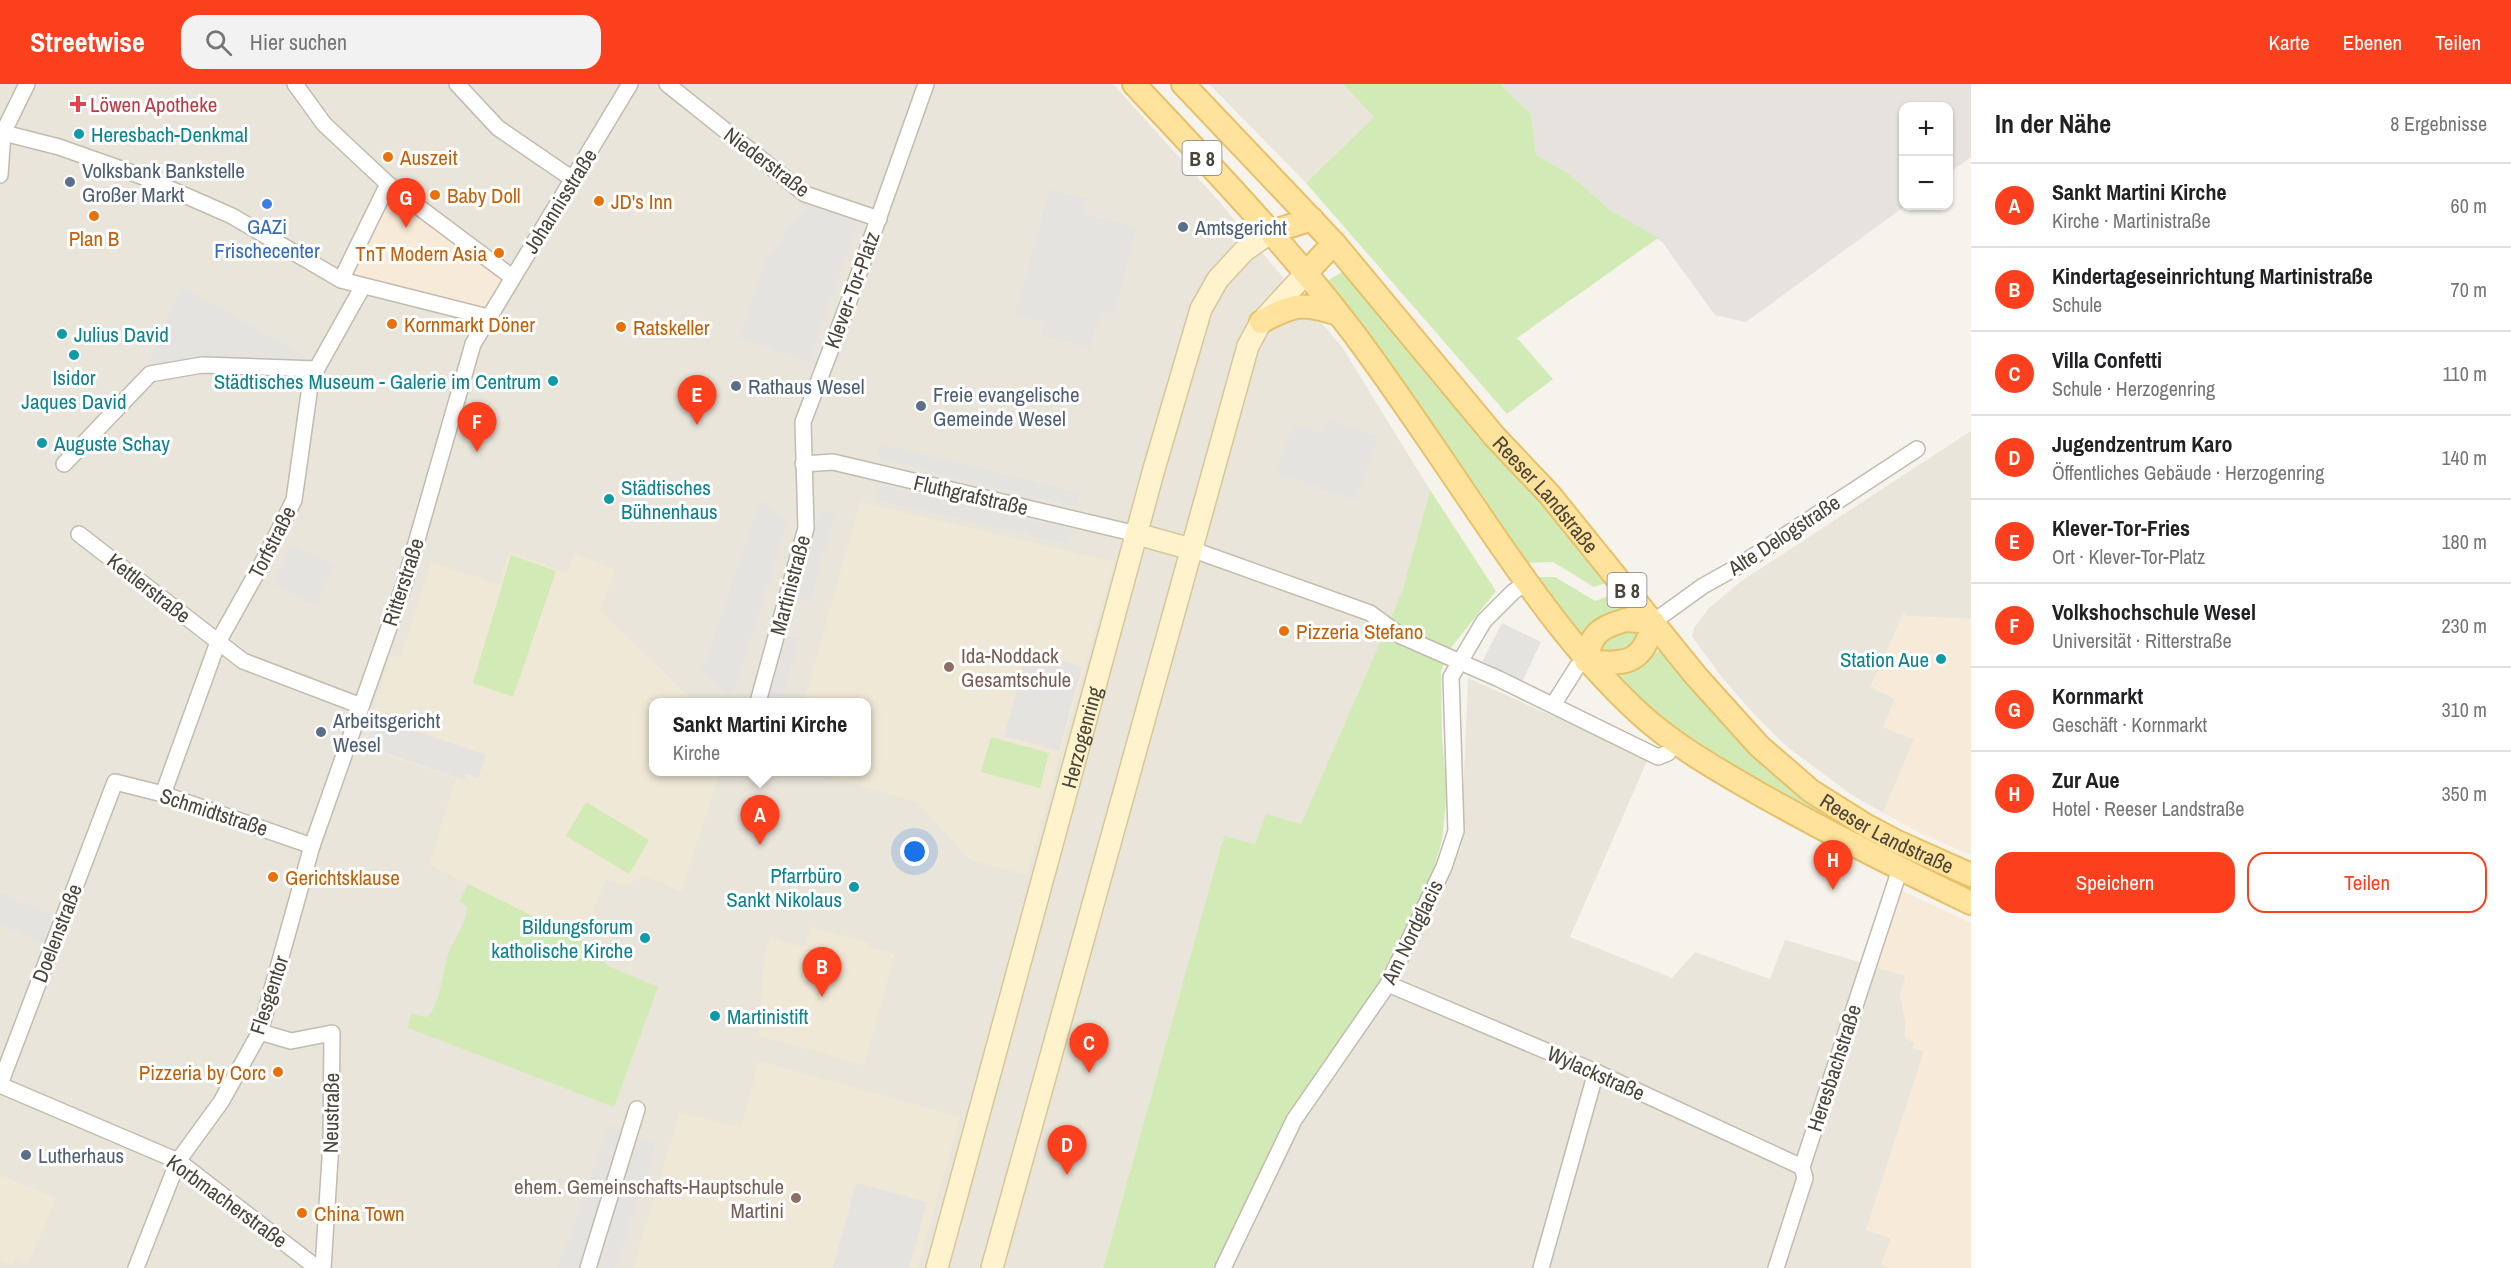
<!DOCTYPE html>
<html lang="de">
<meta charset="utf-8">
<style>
body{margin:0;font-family:"Archivo Narrow",sans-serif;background:#f2f2f2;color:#202124}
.controls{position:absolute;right:18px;top:18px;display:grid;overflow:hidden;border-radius:12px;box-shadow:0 2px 4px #0004}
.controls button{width:54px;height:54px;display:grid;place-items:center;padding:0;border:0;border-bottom:2px solid #e0e0e0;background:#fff;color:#202124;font:30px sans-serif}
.you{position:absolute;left:915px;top:768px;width:21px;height:21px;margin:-15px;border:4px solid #fff;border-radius:50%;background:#1a73e8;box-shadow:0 0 0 9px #1a73e833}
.badge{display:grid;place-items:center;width:39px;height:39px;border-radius:50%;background:#fc3f1d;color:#fff;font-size:20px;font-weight:700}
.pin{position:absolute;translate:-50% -50px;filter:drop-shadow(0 2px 3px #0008)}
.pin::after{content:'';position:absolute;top:32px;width:21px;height:18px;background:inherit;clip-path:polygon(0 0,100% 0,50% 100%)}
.popup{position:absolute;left:649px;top:614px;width:222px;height:78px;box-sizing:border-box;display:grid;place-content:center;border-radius:12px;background:#fff;filter:drop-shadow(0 2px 4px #0005);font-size:20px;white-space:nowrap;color:#757577}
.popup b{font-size:22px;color:#202124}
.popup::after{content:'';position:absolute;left:50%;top:100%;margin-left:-12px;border:12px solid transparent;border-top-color:#fff}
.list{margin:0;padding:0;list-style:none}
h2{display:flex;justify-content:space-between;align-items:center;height:78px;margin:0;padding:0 24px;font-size:26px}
h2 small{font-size:20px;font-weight:400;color:#757577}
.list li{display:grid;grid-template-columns:39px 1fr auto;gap:18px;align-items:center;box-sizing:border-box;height:84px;padding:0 24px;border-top:2px solid #e0e0e0}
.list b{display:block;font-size:22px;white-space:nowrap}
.list p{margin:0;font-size:20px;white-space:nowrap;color:#757577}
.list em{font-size:20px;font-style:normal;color:#757577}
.actions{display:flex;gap:12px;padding:18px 24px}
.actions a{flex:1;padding:14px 0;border:2px solid #fc3f1d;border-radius:18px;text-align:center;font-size:21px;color:#fc3f1d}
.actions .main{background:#fc3f1d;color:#fff}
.icon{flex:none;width:33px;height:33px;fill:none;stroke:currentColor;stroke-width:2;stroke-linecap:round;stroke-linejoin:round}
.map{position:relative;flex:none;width:1971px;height:1184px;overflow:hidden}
header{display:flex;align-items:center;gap:36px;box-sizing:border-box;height:84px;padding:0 30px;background:#fc3f1d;color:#fff}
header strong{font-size:28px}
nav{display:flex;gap:33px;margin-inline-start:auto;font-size:21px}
.search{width:420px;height:54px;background:#f2f2f2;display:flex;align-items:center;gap:15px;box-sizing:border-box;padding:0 21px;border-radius:18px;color:#757577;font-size:22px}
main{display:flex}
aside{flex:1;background:#fff}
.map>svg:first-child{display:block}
.residential{fill:#eae5da;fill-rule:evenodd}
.commercial{fill:#f7ead8}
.industrial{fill:#e6e2dd}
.education{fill:#efe8d6}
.green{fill:#d2eab5}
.parking{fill:#e5e3e0}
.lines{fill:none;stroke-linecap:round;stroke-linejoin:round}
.minor-casing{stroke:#c2bbae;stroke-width:18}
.secondary-casing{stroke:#d6c79b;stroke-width:24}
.primary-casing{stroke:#e6c16a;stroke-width:26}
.minor{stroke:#fff;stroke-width:15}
.secondary{stroke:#fff3cd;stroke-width:21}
.primary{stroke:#ffe39c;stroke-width:22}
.health-dot{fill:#e0444e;stroke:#fff;stroke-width:2}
.culture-dot{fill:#0f9aa8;stroke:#fff;stroke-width:2}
.food-dot{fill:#e8710a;stroke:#fff;stroke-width:2}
.service-dot{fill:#5c6f8a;stroke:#fff;stroke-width:2}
.shop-dot{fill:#3f7fe0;stroke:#fff;stroke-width:2}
.education-dot{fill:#8d6e63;stroke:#fff;stroke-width:2}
.labels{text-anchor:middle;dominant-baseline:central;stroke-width:6;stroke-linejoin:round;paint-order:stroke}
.shield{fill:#fff;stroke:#817c74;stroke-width:1.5}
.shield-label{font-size:20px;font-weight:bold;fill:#4b4439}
.health-label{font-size:21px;fill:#be3a42;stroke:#fff;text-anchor:start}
.culture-label{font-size:21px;fill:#0d838f;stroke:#fff;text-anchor:start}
.food-label{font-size:21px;fill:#c56008;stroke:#fff;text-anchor:start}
.street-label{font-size:21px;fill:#4b4439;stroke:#fff}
.service-label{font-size:21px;fill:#4e5e75;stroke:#fff;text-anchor:start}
.shop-label{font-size:21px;fill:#366cbe;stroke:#fff}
.education-label{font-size:21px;fill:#785e54;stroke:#fff;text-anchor:start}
</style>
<header>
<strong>Streetwise</strong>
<div class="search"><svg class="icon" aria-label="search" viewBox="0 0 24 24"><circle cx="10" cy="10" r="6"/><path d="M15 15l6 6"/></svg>Hier suchen</div>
<nav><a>Karte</a><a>Ebenen</a><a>Teilen</a></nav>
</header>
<main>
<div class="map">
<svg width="1971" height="1184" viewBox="0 0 1971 1184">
<rect width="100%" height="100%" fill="#f6f3ec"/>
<g class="residential">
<path d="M0,0H1113L1116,3L1216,114L1342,263L1430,406L1403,505L1301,740L1255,761L1224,753L1103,1184H0ZM654,618H867V688H654Z"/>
<polygon points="1209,0 1343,0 1375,32 1306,99"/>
<polygon points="1971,347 1971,535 1906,532 1895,615 1914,656 1883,729 1852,711 1786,662 1751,627 1721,592 1696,558 1692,552 1694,544 1708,525 1740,498"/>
<polygon points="1468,594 1648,675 1570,853 1672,894 1695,868 1770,895 1785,856 1906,892 1900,911 1905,935 1905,954 1914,958 1924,968 1866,1146 1892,1154 1881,1181 1889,1184 1229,1184 1301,1039 1388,911 1461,764"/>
</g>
<g class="commercial">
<polygon points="388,100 512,193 488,233 341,196"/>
<polygon points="1904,528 1906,532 1971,535 1971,771 1918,748 1883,729 1914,656 1883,643 1895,615 1870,603"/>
<polygon points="1898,805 1971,839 1971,1184 1889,1184 1881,1181 1891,1154 1866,1146 1924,968 1912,964 1914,958 1905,954 1905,935 1900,911 1905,892 1873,882"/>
</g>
<polygon class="industrial" points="1500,0 1971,0 1971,73 1949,89 1948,22 1904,22 1905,122 1746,238 1715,231 1662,158 1610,126 1568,89 1536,71 1531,30"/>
<g class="education">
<polygon points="860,418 1114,478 1027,791 970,776 917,718 811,688 867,688 867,618 804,618"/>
<polygon points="509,468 567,489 575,469 615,486 600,527 695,618 654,618 654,688 720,688 681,808 645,792 623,801 606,795 581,856 429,781 456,694 361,663 391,571 401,573 431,478 499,500"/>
<polygon points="811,843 870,859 869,863 895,870 864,981 759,952 764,873 770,854 805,863"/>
<polygon points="759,977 960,1033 918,1184 633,1184 680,1028 741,1044"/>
<polygon points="0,1091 56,1114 29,1179 16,1173 12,1181 0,1176"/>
</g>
<g class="green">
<polygon points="1343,0 1500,0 1531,30 1536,71 1568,89 1610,126 1658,154 1517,254 1553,295 1507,330 1306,99 1374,33"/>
<polygon points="1342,188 1489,363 1545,419 1609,498 1594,503 1553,478 1526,479 1327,197"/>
<polygon points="1430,406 1496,507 1450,565 1441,587 1442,653 1447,709 1442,756 1430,798 1381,897 1286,1032 1215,1184 1103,1184 1224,752 1255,760 1266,730 1301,740 1403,505"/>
<polygon points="511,471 556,487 513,613 473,599"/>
<polygon points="1534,493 1555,493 1595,517 1617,509 1628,523 1598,537 1580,554"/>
<polygon points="1631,546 1638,550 1638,559 1618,569 1602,568 1601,561 1609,552"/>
<path d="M1663,563L1822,724L1818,731L1707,668L1650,626L1615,590C1633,587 1648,575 1663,563Z"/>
<polygon points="991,653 1049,669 1040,704 981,688"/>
<polygon points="586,718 649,756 629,790 566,752"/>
<path d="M468,800L581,856L608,882L658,903L614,1023L408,944L411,930L426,933C440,926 443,883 449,868C453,857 471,831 466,821L459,818Z"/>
</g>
<g class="parking">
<polygon points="1050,105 1086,115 1083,129 1137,144 1114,229 1101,226 1090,264 1041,251 1044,238 1015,230"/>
<polygon points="807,121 858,138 809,278 738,254 767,174"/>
<polygon points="182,202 315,278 200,274 148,282 172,222"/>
<polygon points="1328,335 1378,352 1356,416 1276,389 1293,340 1323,350"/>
<polygon points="880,360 1080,409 1077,423 877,374"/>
<polygon points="880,401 1072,446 1068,460 877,416"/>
<polygon points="761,416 787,441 731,615 702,586"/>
<polygon points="821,425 835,429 810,517 796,513"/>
<polygon points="291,461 334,481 316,521 273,501"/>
<polygon points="1502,539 1541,558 1522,598 1482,578"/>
<polygon points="786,552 799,555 781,618 767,618"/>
<polygon points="1027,568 1082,582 1059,667 1004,652"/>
<polygon points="375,633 486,671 478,694 467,690 464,696 365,662"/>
<polygon points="0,809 53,831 42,858 0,841"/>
<polygon points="609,1041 656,1060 615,1184 558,1184"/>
<polygon points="856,1099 927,1118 909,1184 833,1184"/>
</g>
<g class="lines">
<g class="minor-casing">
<g id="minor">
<polyline points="295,0 324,40 388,100 512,193"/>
<polyline points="457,0 498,44 574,96"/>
<polyline points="667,0 805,110 879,135"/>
<polyline points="0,48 59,63 141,92 232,132 341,196 488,233"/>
<polyline points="0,91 3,49 27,0"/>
<polyline points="341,196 388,100"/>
<polyline points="64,380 150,290 202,281 317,285"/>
<polyline points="803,380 833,378 1137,450"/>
<polyline points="79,450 243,577 361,622"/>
<polyline points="1191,465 1370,529 1401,552 1499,595 1658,673 1668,669"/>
<polyline points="1653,538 1703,502 1737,483 1917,365"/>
<polyline points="758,618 806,444 803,338 848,220 926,0"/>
<polyline points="1553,621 1577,583 1586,577"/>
<polyline points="163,710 218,558 265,474 294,416 311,295 363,202"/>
<polyline points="1388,900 1596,988 1802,1083"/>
<polyline points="260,948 291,957 332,949 331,1059 323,1184"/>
<polyline points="0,1000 115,698 163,710 312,762"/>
<polyline points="0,1001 178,1077 317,1184"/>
<polyline points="136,1184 178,1077 221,1018 260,948 312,762 404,501 473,260 630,0"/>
<polyline points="588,1184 637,1025"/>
<polyline points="1223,1184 1294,1036 1388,900 1444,783 1456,747 1451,593 1484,537 1513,508 1527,498"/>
<polyline points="1541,1184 1596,988"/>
<polyline points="1776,1184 1805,1094 1802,1083 1900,785"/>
</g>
</g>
<g class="secondary-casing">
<g id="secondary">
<polyline points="1137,450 1191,465"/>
<path id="s1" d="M937,1184L1154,385L1201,225L1218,195L1244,167L1271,148"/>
<polyline points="992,1184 1248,262 1261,238 1306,189"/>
</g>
</g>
<g class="primary-casing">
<g id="primary">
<path d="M1134,0C1209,80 1285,159 1352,247C1397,307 1439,371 1482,434C1529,503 1577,572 1639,629C1676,663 1720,687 1763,712C1831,750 1900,785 1971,819"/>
<path id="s2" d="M1183,0L1334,159L1495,353L1549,410L1696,592L1759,662L1811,707L1865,741L1895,757L1971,791"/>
<polyline points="1271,148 1312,135"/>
<polyline points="1306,189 1334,159"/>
<path d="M1261,238C1293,220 1303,218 1338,230"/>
<path d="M1626,536L1653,538C1644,581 1624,581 1586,577C1591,549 1600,543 1626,536Z"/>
</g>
</g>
<use href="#minor" class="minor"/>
<use href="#secondary" class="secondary"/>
<use href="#primary" class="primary"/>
</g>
<path class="health-dot" d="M75 11h6v6h6v6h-6v6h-6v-6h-6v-6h6z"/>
<g class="culture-dot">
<circle cx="79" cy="50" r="6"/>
<circle cx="62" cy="250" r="6"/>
<circle cx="74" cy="271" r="6"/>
<circle cx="553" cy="297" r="6"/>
<circle cx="42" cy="359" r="6"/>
<circle cx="609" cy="415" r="6"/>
<circle cx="1941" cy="575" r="6"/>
<circle cx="854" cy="803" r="6"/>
<circle cx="645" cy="854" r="6"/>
<circle cx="715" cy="932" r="6"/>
</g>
<g class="food-dot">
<circle cx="388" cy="73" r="6"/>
<circle cx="435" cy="111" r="6"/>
<circle cx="599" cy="117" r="6"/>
<circle cx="94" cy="132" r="6"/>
<circle cx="499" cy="169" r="6"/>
<circle cx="392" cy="240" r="6"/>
<circle cx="621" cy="243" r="6"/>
<circle cx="1284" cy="547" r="6"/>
<circle cx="273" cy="793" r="6"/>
<circle cx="278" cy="988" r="6"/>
<circle cx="302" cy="1129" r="6"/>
</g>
<g class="service-dot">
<circle cx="70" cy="98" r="6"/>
<circle cx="1183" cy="143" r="6"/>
<circle cx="736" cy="302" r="6"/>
<circle cx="921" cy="322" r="6"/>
<circle cx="321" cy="648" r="6"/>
<circle cx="26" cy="1071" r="6"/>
</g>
<circle class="shop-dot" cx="267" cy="120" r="6"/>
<g class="education-dot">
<circle cx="949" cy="583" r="6"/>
<circle cx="796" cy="1114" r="6"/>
</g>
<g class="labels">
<g class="shield">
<rect x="1182.5" y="57" width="39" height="34" rx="4.5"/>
<rect x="1607.5" y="489" width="39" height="34" rx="4.5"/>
</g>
<g class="shield-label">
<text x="1202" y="74">B 8</text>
<text x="1627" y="506">B 8</text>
</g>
<g class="health-label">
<text x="90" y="20">Löwen Apotheke</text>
</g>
<g class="culture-label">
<text x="91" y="50">Heresbach-Denkmal</text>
<text x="74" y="250">Julius David</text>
<text x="74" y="293" text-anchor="middle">Isidor<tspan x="74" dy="24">Jaques David</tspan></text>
<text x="541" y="297" text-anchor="end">Städtisches Museum - Galerie im Centrum</text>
<text x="54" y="359">Auguste Schay</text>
<text x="621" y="403">Städtisches<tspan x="621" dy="24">Bühnenhaus</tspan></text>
<text x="1929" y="575" text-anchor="end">Station Aue</text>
<text x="842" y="791" text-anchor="end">Pfarrbüro<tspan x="842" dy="24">Sankt Nikolaus</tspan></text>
<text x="633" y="842" text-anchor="end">Bildungsforum<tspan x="633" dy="24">katholische Kirche</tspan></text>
<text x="727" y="932">Martinistift</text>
</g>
<g class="food-label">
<text x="400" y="73">Auszeit</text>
<text x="447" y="111">Baby Doll</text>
<text x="611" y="117">JD's Inn</text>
<text x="94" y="154" text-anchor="middle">Plan B</text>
<text x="487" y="169" text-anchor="end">TnT Modern Asia</text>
<text x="404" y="240">Kornmarkt Döner</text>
<text x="633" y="243">Ratskeller</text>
<text x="1296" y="547">Pizzeria Stefano</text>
<text x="285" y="793">Gerichtsklause</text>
<text x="266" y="988" text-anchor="end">Pizzeria by Corc</text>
<text x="314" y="1129">China Town</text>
</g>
<g class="street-label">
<text transform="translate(767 78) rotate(37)">Niederstraße</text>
<text transform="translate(560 117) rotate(-58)">Johannisstraße</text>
<text transform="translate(852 206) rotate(-70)">Klever-Tor-Platz</text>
<text stroke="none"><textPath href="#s2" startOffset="548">Reeser Landstraße</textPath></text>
<text transform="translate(971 411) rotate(13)">Fluthgrafstraße</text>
<text transform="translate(1784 451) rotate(-33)">Alte Delogstraße</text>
<text transform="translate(272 458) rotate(-63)">Torfstraße</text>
<text transform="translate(403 498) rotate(-72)">Ritterstraße</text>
<text transform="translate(790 501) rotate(-75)">Martinistraße</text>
<text transform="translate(149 504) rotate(38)">Kettlerstraße</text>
<text stroke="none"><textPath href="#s1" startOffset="550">Herzogenring</textPath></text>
<text transform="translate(214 728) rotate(18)">Schmidtstraße</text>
<text stroke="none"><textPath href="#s2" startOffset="1034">Reeser Landstraße</textPath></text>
<text transform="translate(1412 848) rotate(-64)">Am Nordglacis</text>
<text transform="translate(57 849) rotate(-69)">Doelenstraße</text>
<text transform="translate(269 911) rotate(-72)">Flesgentor</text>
<text transform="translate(1834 984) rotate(-72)">Heresbachstraße</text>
<text transform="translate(1596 989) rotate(24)">Wylackstraße</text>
<text transform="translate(331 1029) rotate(-89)">Neustraße</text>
<text transform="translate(227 1117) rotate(36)">Korbmacherstraße</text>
</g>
<g class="service-label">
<text x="82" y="86">Volksbank Bankstelle<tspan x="82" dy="24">Großer Markt</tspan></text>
<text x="1195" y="143">Amtsgericht</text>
<text x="748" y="302">Rathaus Wesel</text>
<text x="933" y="310">Freie evangelische<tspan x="933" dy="24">Gemeinde Wesel</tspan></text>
<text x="333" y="636">Arbeitsgericht<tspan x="333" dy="24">Wesel</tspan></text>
<text x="38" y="1071">Lutherhaus</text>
</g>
<g class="shop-label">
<text x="267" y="142">GAZi<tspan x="267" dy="24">Frischecenter</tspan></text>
</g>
<g class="education-label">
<text x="961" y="571">Ida-Noddack<tspan x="961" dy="24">Gesamtschule</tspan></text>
<text x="784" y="1102" text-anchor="end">ehem. Gemeinschafts-Hauptschule<tspan x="784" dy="24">Martini</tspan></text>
</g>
</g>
</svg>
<div class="controls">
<button>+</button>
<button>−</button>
</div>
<div class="you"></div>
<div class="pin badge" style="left:760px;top:761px">A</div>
<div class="popup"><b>Sankt Martini Kirche</b>Kirche</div>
<div class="pin badge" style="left:822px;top:913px">B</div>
<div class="pin badge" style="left:1089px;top:989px">C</div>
<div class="pin badge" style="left:1067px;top:1091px">D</div>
<div class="pin badge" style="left:697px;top:341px">E</div>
<div class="pin badge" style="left:477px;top:368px">F</div>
<div class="pin badge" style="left:406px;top:144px">G</div>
<div class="pin badge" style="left:1833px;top:806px">H</div>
</div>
<aside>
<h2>In der Nähe<small>8 Ergebnisse</small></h2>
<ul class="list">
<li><span class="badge">A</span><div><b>Sankt Martini Kirche</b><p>Kirche · Martinistraße</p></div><em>60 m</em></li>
<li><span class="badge">B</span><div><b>Kindertageseinrichtung Martinistraße</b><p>Schule</p></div><em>70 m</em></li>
<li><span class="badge">C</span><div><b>Villa Confetti</b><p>Schule · Herzogenring</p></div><em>110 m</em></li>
<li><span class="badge">D</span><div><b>Jugendzentrum Karo</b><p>Öffentliches Gebäude · Herzogenring</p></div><em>140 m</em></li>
<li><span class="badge">E</span><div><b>Klever-Tor-Fries</b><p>Ort · Klever-Tor-Platz</p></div><em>180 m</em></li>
<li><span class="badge">F</span><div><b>Volkshochschule Wesel</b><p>Universität · Ritterstraße</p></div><em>230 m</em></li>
<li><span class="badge">G</span><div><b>Kornmarkt</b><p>Geschäft · Kornmarkt</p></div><em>310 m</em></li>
<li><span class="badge">H</span><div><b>Zur Aue</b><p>Hotel · Reeser Landstraße</p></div><em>350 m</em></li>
</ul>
<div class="actions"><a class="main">Speichern</a><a>Teilen</a></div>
</aside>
</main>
